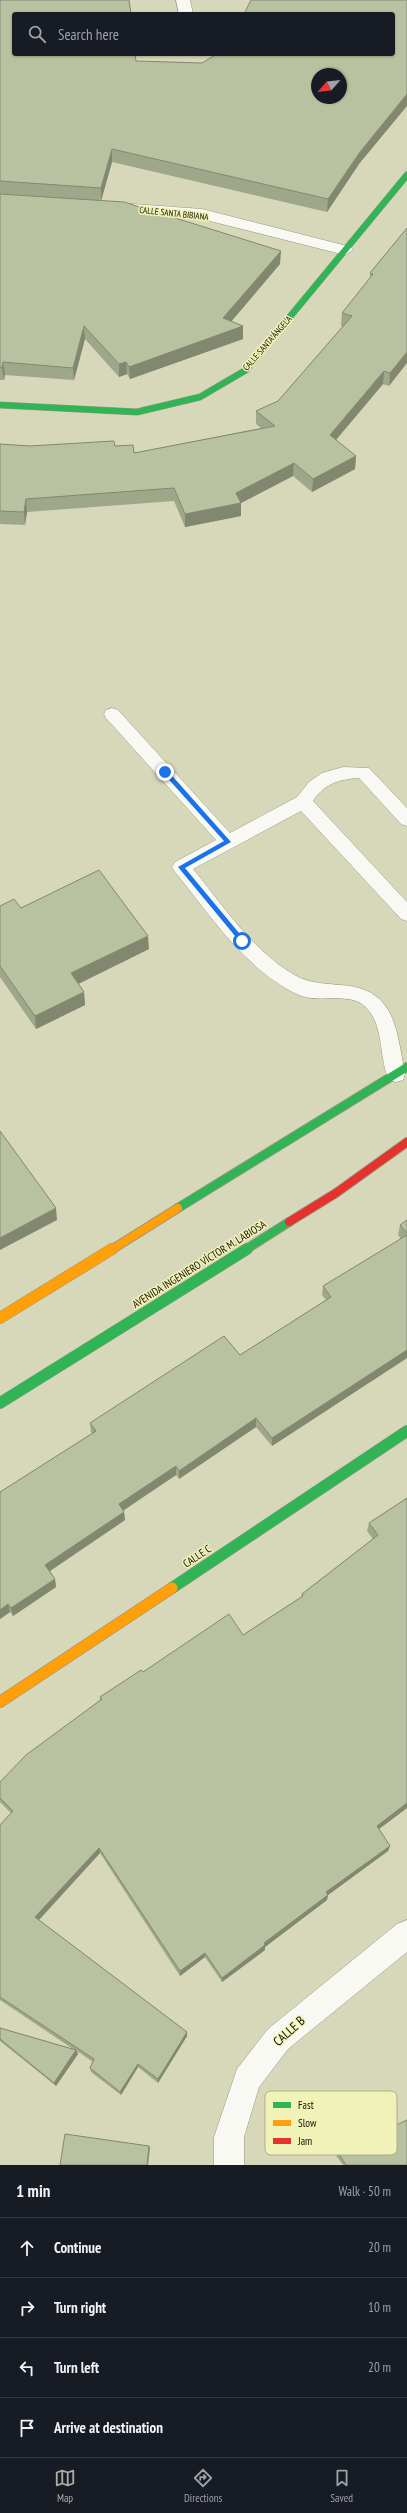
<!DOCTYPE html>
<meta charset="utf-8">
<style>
body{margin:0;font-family:"PT Sans Narrow",sans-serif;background:#242831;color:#f1f3f6}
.compass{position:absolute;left:311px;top:68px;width:36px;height:36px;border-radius:50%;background:#171b24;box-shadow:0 1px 3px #0004;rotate:242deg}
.stop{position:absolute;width:12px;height:12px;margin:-9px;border:3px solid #1a73e8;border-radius:50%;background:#fff}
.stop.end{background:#1a73e8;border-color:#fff;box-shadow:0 1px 4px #0008}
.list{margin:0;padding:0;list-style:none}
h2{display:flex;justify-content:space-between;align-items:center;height:52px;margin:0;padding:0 16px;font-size:17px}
h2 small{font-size:13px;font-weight:400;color:#9ea1a6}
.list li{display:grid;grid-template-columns:26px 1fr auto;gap:12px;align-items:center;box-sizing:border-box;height:60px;padding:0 16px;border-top:1px solid #363941}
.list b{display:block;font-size:15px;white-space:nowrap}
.list em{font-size:13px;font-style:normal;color:#9ea1a6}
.icon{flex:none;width:22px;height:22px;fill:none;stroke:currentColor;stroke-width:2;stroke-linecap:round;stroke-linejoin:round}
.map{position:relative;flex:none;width:407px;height:2165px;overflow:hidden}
.search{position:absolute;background:#171b24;box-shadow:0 1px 3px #0004;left:12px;right:12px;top:12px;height:44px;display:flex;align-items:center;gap:10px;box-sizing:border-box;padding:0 14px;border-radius:4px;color:#9ea1a6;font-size:15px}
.sheet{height:292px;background:#171b24}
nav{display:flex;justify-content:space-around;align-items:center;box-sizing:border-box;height:56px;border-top:1px solid #363941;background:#171b24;font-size:11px;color:#9ea1a6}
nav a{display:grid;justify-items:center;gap:2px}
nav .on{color:#adada5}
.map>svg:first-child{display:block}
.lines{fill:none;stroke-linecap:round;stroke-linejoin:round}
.lane-casing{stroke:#989881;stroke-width:1}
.street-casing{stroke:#989881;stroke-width:1}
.fast-far2-casing{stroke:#989881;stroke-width:7}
.fast-far1-casing{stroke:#989881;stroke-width:10}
.fast-casing{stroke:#989881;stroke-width:12}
.slow-far1-casing{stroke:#989881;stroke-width:10}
.slow-casing{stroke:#989881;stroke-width:12}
.jam-casing{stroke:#989881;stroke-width:10}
.lane{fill:#f9f9f4;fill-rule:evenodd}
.street{fill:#f9f9f4;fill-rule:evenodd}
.fast-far2{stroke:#30b455;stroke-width:6}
.fast-far1{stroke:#30b455;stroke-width:8}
.fast{stroke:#30b455;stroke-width:11}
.slow-far1{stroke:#ff9f0a;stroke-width:8}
.slow{stroke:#ff9f0a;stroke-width:11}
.jam{stroke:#e5322d;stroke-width:8}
.wall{fill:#9fa78a}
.shaded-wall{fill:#828870}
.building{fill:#b9c2a0;stroke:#828870;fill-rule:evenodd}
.route{fill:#1a73e8}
.labels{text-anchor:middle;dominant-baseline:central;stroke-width:3;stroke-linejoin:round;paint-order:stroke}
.far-street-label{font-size:9px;fill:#151401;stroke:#f1f2b8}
.street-label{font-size:11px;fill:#151401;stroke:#f1f2b8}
.near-street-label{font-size:13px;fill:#151401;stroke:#f1f2b8}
.key{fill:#f1f2b8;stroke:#afaf81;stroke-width:1}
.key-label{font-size:11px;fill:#151401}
</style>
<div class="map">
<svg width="407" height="2165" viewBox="0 0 407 2165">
<rect width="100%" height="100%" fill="#d7d7b9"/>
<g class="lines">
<g class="lane-casing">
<path id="lane" d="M112,708L118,710L230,833L297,797L309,782L322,773L343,767L369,768L407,808V826L401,824L359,778C339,779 324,784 313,801L407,902V921L401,919L301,811L193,869C222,904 249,946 288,971C306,983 318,983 340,985C396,988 396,1029 405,1074L403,1080L396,1082L389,1080C378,1056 385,1021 362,1004C347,993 316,1003 299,995C245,970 211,916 175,872L172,867L175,862L216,840L106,718L104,714L106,710Z"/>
</g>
<g class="street-casing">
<g id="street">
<polygon points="176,0 190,0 193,14 179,14"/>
<polygon points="119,203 202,209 351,247 353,250 345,255 202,219 114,211 111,208 114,205"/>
<polygon points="407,1920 407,1952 288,2049 259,2087 244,2137 244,2165 214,2165 214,2137 237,2069 268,2029 397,1924"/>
</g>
</g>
<g class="fast-far2-casing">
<polyline id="fast-far2" points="0,405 137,412 200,397 246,370 407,175"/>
</g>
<g class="fast-far1-casing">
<g id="fast-far1">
<polyline points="178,1208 407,1067"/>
<polyline points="245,1250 289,1222"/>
</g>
</g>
<g class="fast-casing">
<g id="fast">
<polyline points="0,1403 247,1249"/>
<polyline points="172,1588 407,1431"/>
</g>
</g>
<g class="slow-far1-casing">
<polyline id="slow-far1" points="111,1250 178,1208"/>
</g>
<g class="slow-casing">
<g id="slow">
<polyline points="0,1318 112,1249"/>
<polyline points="0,1702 172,1588"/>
</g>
</g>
<g class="jam-casing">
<polyline id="jam" points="289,1222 336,1193 407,1142"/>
</g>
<use href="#lane" class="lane"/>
<use href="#street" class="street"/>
<use href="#fast-far2" class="fast-far2"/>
<use href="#fast-far1" class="fast-far1"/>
<use href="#fast" class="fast"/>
<use href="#slow-far1" class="slow-far1"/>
<use href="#slow" class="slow"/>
<use href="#jam" class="jam"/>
</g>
<g class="wall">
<polygon points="0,0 136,61 359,164 327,212 112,162 101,201 280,264 231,322 243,326 243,339 130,379 127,374 119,377 85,339 74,380 5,375 4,380 0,380"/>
<polygon points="407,228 389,386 383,384 336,440 356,456 355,469 312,492 293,476 241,503 241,516 185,527 174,501 27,512 25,525 0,524 0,444 29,446 115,446 134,453 261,428 256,424 256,411 278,401 343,326 341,326 342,313 370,278 370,273"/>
<polygon points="0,906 21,908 149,949 78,984 84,992 85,1005 36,1029 0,977"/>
<polygon points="407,1220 407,1358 272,1446 256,1427 179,1479 176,1475 123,1511 124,1512 125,1520 50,1571 55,1579 56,1587 13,1616 10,1612 0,1619 0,1492 92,1434 91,1432 90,1423 240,1355 326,1300 322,1295 323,1286 401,1239 398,1235 400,1225"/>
<polygon points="407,1498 407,1808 379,1829 390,1846 388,1851 328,1895 327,1900 265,1947 265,1950 222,1982 205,1957 180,1976 100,1853 39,1920 187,2032 187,2036 158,2083 138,2067 121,2095 91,2072 90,2068 93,2062 77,2051 78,2054 56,2086 0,2041 0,2028 73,2049 0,2000 0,1825 11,1813 0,1802 0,1782 100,1700 100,1697 143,1672 243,1635 301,1597 302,1594 373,1539 367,1531 369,1523"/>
<polygon points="337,2151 407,2165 343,2165 335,2154"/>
</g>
<g class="shaded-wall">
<polygon points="407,94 407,106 359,164 327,212 328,199 360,152"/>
<polygon points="112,149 112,162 101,201 101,188"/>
<polygon points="281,251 280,264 223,331 223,318"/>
<polygon points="84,326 85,339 74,380 73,368"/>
<polygon points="243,326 243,339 130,379 129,367"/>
<polygon points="407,352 407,363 389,386 390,373"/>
<polygon points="3,362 5,375 4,380 2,368"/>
<polygon points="126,362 127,374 119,377 119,364"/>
<polygon points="384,371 383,384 329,448 330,435"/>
<polygon points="356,456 355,469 312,492 313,479"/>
<polygon points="294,463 293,476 241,503 241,516 185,527 185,514 236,493"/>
<polygon points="26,499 27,512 25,525 24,512"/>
<polygon points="148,936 149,949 72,987 71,973"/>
<polygon points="84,992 85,1005 36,1029 35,1016"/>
<polygon points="56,1208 57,1220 0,1250 0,1238"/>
<polygon points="407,1350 407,1358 272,1446 272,1438"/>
<polygon points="256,1418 256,1427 179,1479 179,1471"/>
<polygon points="176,1466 176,1475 119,1513 119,1504"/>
<polygon points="124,1512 125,1520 47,1573 45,1565"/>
<polygon points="55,1579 56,1587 13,1616 11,1608"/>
<polygon points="8,1604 10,1612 0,1619 0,1610"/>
<polygon points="407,1803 407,1808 375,1832 377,1826"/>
<polygon points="390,1846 388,1851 328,1895 327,1900 265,1947 265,1950 222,1982 222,1978 326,1892"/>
<polygon points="99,1848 100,1853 37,1922 35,1917"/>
<polygon points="205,1953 205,1957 180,1976 180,1971"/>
<polygon points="187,2032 187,2036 158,2083 158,2079"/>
<polygon points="76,2050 78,2054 56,2086 54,2083"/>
<polygon points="138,2064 138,2067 121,2095 120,2092"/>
<polygon points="149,2146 150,2148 148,2165 147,2165"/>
</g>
<g class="building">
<path d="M0,0H129L131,14H14V54H135L136,61L202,63L217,54H393V14H244L251,0H407V94L360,152L328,199L112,149L101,188L0,181ZM317,74H341V98H317Z"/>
<polygon points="0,194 124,202 281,251 223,318 243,326 129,367 126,362 119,364 84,326 73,368 3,362 2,368 0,367"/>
<polygon points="407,228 407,352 390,373 384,371 330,435 356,456 313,479 294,463 236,493 241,503 185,514 174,488 26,499 24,512 0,511 0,444 29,446 114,441 115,446 133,445 134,453 275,426 256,411 278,401 352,316 342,313 373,274 370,273"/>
<polygon points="99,870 148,936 71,973 84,992 35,1016 0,966 0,906 14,899 21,908"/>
<polygon points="0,1131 56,1208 0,1238"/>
<polygon points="407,1220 407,1233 400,1225"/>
<polygon points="407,1235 407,1350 272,1438 256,1418 179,1471 176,1466 119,1504 124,1512 45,1565 55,1579 11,1608 8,1604 0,1610 0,1492 96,1431 90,1423 224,1336 240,1355 331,1297 323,1286"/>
<polygon points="407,1498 407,1803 377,1826 390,1846 326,1892 328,1895 264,1943 265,1945 222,1978 205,1953 180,1971 99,1848 35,1917 187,2032 158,2079 138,2064 120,2092 90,2068 94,2059 0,1997 0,1825 13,1811 0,1798 0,1782 26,1755 102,1699 100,1697 141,1670 143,1672 229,1614 243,1635 303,1596 302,1594 378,1535 369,1523"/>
<polygon points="0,2028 76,2050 54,2083 0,2039"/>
<polygon points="407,2120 407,2165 346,2165 337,2151"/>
<polygon points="65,2134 149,2146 147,2165 60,2165"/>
</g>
<polygon class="route" points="163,770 167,770 231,842 185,868 244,939 244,942 240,942 178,867 224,841 163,773"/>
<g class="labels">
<g class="far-street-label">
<text transform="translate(174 213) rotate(6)">CALLE SANTA BIBIANA</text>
<text transform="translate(267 343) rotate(-49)">CALLE SANTA ÁNGELA</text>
</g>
<g class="street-label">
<text transform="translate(199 1264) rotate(-32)">AVENIDA INGENIERO VÍCTOR M. LABIOSA</text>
<text transform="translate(197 1556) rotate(-34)">CALLE C</text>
</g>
<g class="near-street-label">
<text transform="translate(289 2031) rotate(-42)">CALLE B</text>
</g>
</g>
<rect x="265" y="2091" width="132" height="64" rx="6" class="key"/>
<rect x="273" y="2102" width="18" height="6" fill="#30b455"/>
<rect x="273" y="2120" width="18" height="6" fill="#ff9f0a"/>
<rect x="273" y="2138" width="18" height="6" fill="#e5322d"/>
<g class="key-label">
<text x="298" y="2109">Fast</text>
<text x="298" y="2127">Slow</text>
<text x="298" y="2145">Jam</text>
</g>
</svg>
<svg class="compass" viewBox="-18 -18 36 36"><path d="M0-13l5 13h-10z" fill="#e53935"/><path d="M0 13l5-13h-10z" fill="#9ea1a6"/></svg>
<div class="stop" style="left:242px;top:941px"></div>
<div class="stop end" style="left:165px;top:772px"></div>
<div class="search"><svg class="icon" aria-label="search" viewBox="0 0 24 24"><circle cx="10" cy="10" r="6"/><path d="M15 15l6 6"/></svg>Search here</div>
</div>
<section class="sheet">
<h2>1 min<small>Walk · 50 m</small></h2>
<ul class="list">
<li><svg class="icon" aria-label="ahead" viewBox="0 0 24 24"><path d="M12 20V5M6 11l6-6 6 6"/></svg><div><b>Continue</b></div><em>20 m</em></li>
<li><svg class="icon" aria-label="right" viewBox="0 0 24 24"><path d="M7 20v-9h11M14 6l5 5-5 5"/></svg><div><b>Turn right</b></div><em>10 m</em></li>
<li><svg class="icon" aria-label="left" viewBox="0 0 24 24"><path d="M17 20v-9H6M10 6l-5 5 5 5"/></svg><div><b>Turn left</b></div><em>20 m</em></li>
<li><svg class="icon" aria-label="arrive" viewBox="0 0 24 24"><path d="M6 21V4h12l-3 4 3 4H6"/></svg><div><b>Arrive at destination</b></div></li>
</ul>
</section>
<nav>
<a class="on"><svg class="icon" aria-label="map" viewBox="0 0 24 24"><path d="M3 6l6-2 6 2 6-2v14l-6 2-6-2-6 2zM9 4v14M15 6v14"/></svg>Map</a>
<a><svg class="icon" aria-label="directions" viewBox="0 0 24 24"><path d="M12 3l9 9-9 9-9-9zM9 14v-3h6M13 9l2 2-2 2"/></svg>Directions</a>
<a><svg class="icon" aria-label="saved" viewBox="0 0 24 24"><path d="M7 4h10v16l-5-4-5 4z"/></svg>Saved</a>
</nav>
